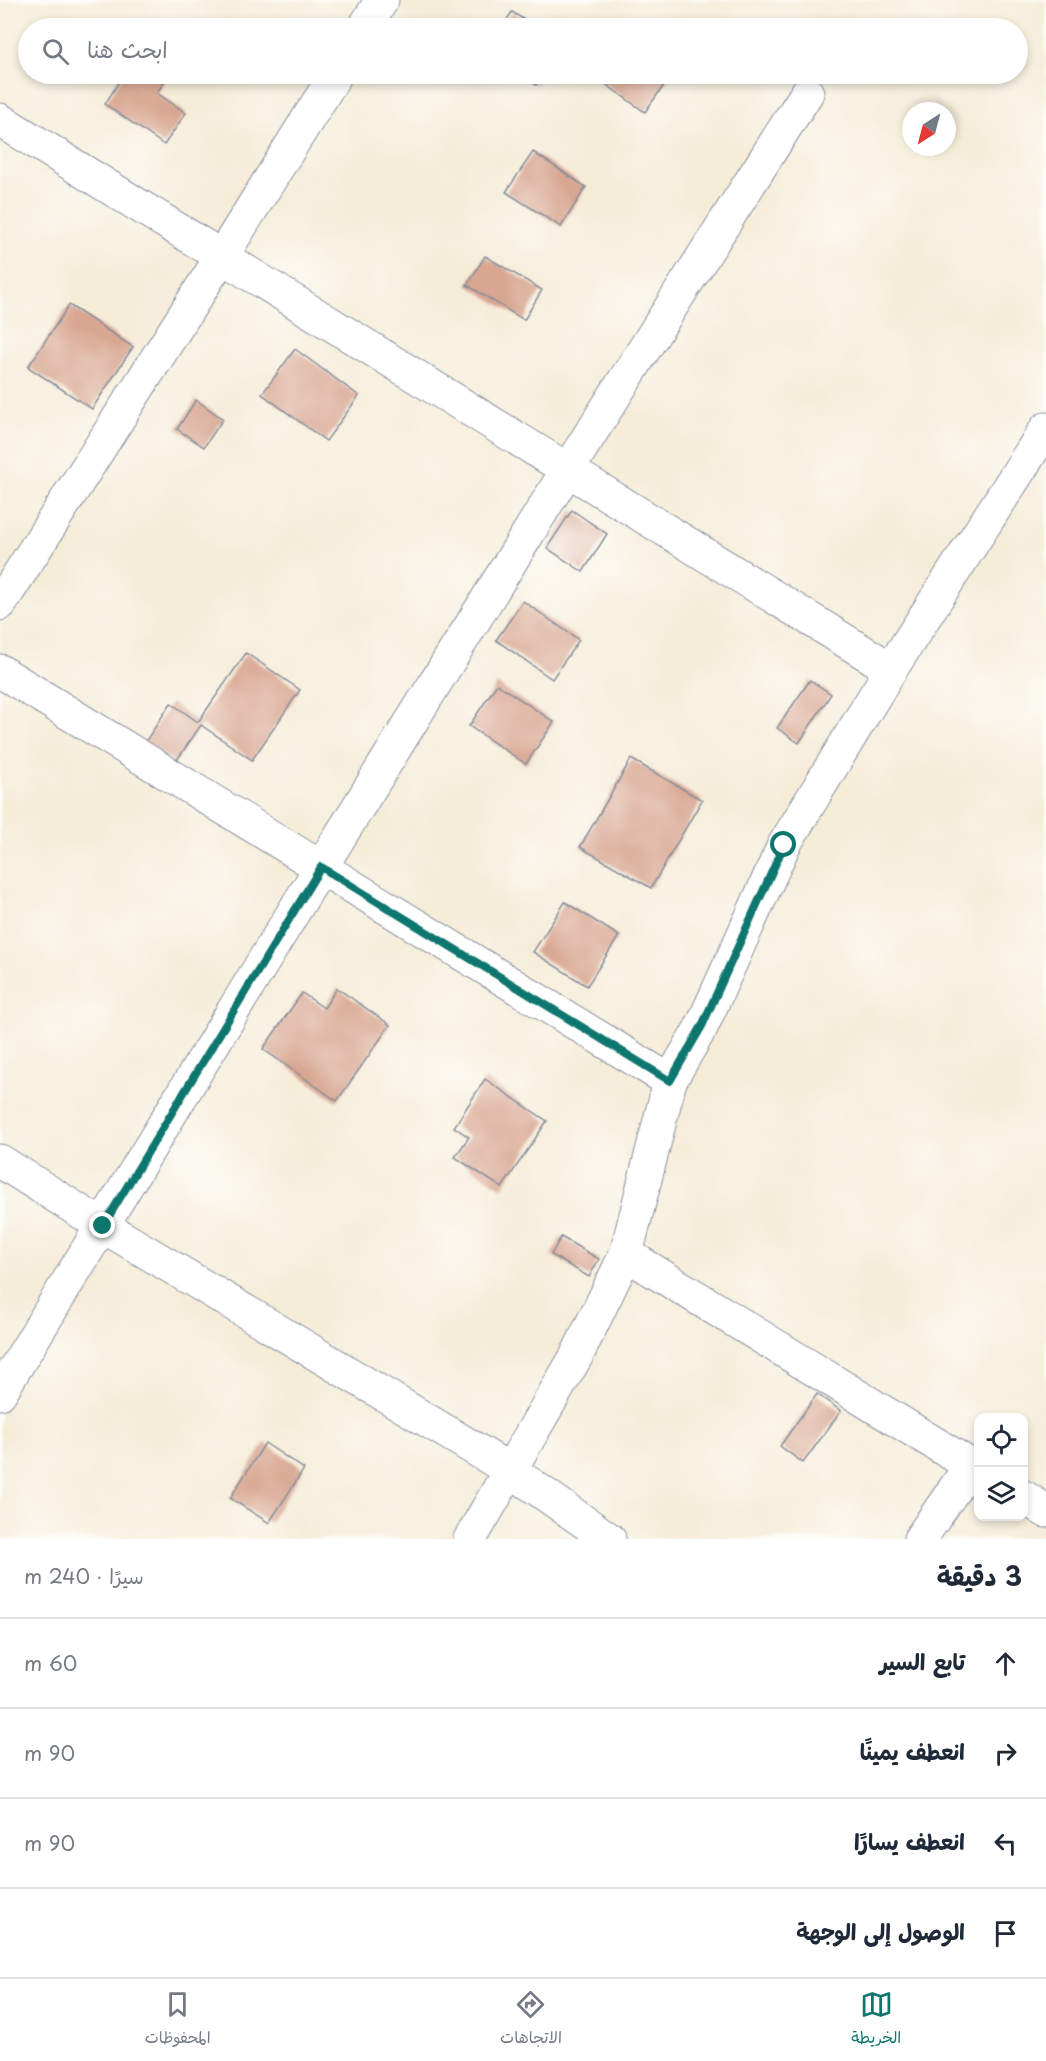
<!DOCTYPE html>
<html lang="ar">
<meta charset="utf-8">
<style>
body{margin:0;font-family:"Playpen Sans","Playpen Sans Arabic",sans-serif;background:#f2f2f3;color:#1f2937;direction:rtl}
.controls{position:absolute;right:18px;bottom:18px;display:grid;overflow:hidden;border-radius:12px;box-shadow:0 3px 9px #0003}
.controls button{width:54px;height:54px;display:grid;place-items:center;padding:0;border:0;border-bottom:2px solid #e0e1e3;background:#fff;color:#1f2937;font:30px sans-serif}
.compass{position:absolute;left:902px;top:102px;width:54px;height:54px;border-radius:50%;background:#fff;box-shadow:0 3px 9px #0003;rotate:216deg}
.stop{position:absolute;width:18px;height:18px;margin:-14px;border:4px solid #0f766e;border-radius:50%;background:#fff}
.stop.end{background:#0f766e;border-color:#fff;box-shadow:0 2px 6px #0008}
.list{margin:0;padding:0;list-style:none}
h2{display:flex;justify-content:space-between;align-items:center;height:78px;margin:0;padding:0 24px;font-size:26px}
h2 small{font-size:20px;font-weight:400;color:#747a83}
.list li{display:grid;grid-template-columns:39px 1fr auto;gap:18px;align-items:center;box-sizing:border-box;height:90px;padding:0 24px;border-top:2px solid #e0e1e3}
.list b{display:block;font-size:22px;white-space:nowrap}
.list em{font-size:20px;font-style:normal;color:#747a83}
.icon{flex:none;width:33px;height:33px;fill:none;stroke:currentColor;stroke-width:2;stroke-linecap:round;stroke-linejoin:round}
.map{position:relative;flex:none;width:1046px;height:1539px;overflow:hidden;direction:ltr}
.search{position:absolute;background:#fff;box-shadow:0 3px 9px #0003;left:18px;right:18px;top:18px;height:66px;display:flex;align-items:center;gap:15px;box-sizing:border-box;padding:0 21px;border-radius:33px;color:#747a83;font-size:22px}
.sheet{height:438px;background:#fff}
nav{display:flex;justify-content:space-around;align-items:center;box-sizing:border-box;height:84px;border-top:2px solid #e0e1e3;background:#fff;font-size:16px;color:#747a83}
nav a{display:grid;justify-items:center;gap:3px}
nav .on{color:#0f766e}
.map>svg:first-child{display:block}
.building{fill:#d8a691}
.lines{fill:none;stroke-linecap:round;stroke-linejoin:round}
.minor-casing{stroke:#888e9c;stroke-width:35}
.minor{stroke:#fff;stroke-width:33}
.route{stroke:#0f766e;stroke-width:8}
</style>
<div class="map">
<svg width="1046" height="1539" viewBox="0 0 1046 1539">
<rect width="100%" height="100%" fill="#fdfcf7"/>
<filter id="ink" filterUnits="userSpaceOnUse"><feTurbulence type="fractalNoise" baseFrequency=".0167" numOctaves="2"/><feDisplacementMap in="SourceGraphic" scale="12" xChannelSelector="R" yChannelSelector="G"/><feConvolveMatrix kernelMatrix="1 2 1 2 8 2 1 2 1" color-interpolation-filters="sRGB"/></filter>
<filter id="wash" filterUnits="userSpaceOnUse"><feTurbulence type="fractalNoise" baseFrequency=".008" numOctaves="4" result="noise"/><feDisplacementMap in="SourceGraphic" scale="24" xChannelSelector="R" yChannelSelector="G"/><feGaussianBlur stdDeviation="1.35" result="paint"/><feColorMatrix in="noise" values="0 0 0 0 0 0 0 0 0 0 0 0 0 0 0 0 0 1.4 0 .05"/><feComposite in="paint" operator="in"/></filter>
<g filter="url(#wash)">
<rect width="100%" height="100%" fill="#f6edd9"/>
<g id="blocks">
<g class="building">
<polygon points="512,12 537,28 501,28"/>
<polygon points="124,74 169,74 157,93 186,113 164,145 105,104"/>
<polygon points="519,74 544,74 536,85"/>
<polygon points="591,74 672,74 645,112"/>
<polygon points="533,152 586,187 561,227 506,192"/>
<polygon points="485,256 542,290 524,320 467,285"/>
<polygon points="69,305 133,347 92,409 28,367"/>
<polygon points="295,349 359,396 326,441 262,394"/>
<polygon points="196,400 223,419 204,447 177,429"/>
<polygon points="572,510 607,534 583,572 547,548"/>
<polygon points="523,601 579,640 552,679 496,640"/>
<polygon points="246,653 300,690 252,760 201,725 175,763 145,742 171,703 198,722"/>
<polygon points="810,680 831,694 799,743 777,728"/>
<polygon points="497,684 554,722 526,764 469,726"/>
<polygon points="631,759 702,800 651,888 580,847"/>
<polygon points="565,902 619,936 587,986 533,952"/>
<polygon points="337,988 390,1025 337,1101 263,1049 302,993 324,1008"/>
<polygon points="485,1079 547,1121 502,1188 455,1157 469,1137 454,1127"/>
<polygon points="561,1237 599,1259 589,1277 551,1255"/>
<polygon points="817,1394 841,1411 803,1463 780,1446"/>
<polygon points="265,1443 304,1469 269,1523 230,1498"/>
</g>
</g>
</g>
<g filter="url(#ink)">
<use href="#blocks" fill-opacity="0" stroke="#888e9c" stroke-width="1.5"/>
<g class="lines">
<g class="minor-casing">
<g id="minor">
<polyline points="364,28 382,0"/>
<polyline points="0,120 891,669"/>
<polyline points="0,604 222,256 336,74"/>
<polyline points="0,671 670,1081"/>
<polyline points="0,1161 103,1226 510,1470 609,1539"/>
<polyline points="626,1254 978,1470"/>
<polyline points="0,1393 321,867 568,469 807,93"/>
<polyline points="1024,1497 1046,1511"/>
<polyline points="470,1539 577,1355 626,1254 670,1081 702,1026 784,845 891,669 1046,429"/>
<polyline points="920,1539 971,1465"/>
</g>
</g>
<use href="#minor" class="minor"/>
</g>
</g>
<g class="lines" filter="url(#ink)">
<polyline class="route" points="103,1226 321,867 670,1081 702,1026 784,845"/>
</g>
</svg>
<div class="controls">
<button><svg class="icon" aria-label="locate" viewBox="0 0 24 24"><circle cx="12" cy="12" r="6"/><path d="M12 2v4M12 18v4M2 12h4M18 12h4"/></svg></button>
<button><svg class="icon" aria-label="layers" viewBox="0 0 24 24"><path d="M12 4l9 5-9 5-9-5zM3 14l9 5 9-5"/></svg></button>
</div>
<svg class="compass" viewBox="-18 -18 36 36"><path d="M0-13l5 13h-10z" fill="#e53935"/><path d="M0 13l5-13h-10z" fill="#747a83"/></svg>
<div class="stop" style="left:784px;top:845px"></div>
<div class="stop end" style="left:103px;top:1226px"></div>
<div class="search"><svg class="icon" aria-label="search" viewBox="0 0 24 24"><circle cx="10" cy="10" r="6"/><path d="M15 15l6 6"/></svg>ابحث هنا</div>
</div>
<section class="sheet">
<h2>3 دقيقة<small>سيرًا · 240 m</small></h2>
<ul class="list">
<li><svg class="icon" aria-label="ahead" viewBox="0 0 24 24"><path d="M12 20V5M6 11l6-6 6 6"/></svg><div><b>تابع السير</b></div><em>60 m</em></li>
<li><svg class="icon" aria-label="right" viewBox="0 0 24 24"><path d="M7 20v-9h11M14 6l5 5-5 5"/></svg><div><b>انعطف يمينًا</b></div><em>90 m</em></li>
<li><svg class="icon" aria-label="left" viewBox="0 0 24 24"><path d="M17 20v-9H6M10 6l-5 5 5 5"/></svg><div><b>انعطف يسارًا</b></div><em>90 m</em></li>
<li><svg class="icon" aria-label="arrive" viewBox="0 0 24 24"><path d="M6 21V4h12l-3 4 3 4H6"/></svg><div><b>الوصول إلى الوجهة</b></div></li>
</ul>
</section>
<nav>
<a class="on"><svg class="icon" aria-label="map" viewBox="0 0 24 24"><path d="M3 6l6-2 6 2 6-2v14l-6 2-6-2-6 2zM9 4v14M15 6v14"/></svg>الخريطة</a>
<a><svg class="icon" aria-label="directions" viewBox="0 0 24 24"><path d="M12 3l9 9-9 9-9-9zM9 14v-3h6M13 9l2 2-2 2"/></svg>الاتجاهات</a>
<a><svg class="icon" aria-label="saved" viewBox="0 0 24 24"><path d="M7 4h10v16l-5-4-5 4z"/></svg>المحفوظات</a>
</nav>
